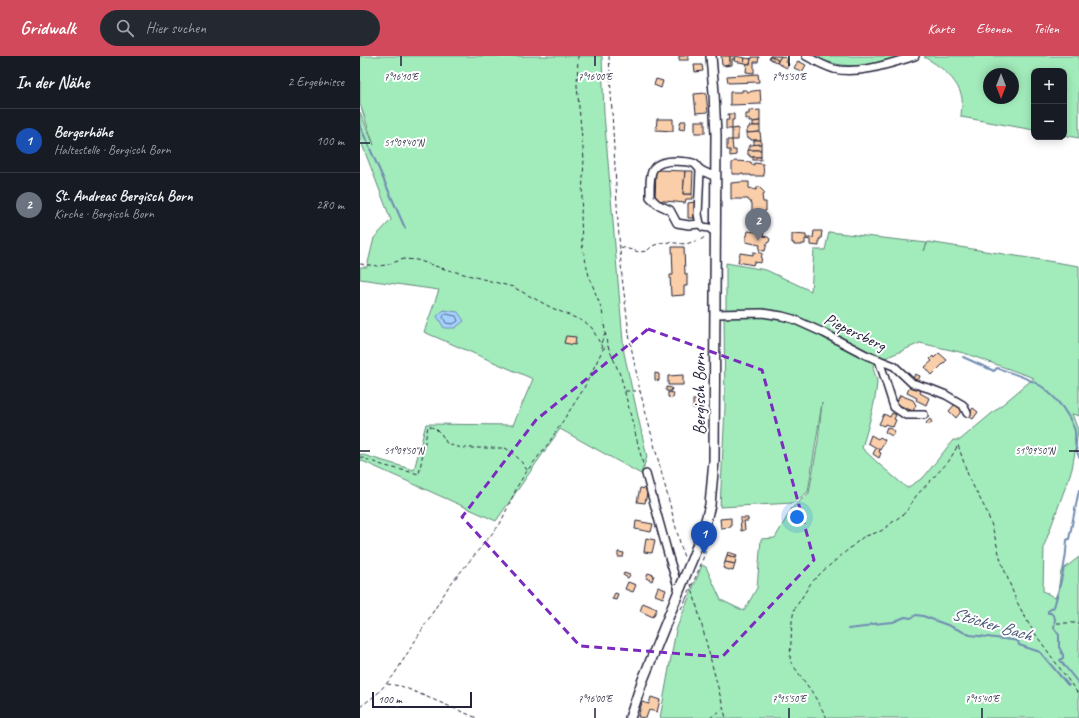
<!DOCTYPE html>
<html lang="de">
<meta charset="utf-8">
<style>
body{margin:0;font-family:Caveat,sans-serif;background:#242831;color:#f1f3f6}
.controls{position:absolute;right:12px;top:12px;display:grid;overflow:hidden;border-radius:8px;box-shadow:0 2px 10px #0003}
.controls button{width:36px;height:36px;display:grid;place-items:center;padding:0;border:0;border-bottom:1px solid #363941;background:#171b24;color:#f1f3f6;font:20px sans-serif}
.compass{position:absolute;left:623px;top:12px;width:36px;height:36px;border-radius:50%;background:#171b24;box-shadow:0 2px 10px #0003;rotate:180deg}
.scale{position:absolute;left:12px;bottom:10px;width:100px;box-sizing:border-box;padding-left:4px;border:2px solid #22223b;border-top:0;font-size:11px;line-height:14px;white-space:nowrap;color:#22223b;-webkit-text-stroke:3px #fff;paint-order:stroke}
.you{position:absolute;left:437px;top:461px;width:14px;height:14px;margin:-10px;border:3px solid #fff;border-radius:50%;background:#1a73e8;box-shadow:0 0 0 6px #1a73e833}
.badge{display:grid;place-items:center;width:26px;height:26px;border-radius:50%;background:#d1495b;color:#fff;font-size:13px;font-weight:700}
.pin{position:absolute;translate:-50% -33px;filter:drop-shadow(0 1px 2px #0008)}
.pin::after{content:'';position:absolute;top:21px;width:14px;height:12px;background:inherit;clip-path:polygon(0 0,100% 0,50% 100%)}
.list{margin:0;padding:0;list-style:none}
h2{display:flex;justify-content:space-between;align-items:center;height:52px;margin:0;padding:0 16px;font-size:17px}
h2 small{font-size:13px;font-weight:400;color:#9ea1a6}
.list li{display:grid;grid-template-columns:26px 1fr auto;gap:12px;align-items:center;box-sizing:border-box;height:64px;padding:0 16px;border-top:1px solid #363941}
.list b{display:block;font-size:15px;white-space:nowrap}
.list p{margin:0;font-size:13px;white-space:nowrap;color:#9ea1a6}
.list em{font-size:13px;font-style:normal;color:#9ea1a6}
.icon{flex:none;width:22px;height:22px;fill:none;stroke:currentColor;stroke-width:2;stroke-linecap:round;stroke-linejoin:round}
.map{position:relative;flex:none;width:719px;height:662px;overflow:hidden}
header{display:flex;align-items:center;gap:24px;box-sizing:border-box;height:56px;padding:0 20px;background:#d1495b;color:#fff}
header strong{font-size:19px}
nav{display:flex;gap:22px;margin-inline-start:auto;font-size:14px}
.search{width:280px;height:36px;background:#242831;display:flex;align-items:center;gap:10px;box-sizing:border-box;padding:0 14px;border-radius:22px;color:#9ea1a6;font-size:15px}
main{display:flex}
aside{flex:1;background:#171b24}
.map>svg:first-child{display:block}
.green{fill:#a2ecbb;stroke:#62877b;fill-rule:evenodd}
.water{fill:#a4d1ff;stroke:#708bb1}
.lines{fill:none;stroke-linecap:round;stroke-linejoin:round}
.shore{stroke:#566889;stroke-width:1}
.stream{stroke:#708bb1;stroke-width:2}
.building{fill:#facea9;stroke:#22223b}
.minor-casing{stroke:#22223b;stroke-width:10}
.major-casing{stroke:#22223b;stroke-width:12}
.path{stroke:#22223b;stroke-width:1;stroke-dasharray:4 3;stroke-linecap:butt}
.minor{stroke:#fff;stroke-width:7}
.major{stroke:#fff;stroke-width:9}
.major-bridge-casing{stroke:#22223b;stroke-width:12;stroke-linecap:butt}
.path-bridge{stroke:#22223b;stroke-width:1;stroke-dasharray:4 3;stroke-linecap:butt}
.major-bridge{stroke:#fff;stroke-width:9}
.marked{fill:none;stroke:#7b2cbf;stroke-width:3;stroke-dasharray:8 5;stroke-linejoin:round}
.ticks{fill:none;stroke:#22223b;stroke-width:1.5}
.labels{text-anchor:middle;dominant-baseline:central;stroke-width:4;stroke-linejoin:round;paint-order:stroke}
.street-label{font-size:17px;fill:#22223b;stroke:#fff}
.water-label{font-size:18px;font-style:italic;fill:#495776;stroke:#fff}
.ticks-label{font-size:10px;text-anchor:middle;fill:#22223b;stroke:#fff;stroke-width:4;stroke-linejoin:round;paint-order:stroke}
</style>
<header>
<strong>Gridwalk</strong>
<div class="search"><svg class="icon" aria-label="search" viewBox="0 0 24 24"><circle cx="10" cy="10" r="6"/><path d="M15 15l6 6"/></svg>Hier suchen</div>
<nav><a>Karte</a><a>Ebenen</a><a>Teilen</a></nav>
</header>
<main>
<aside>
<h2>In der Nähe<small>2 Ergebnisse</small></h2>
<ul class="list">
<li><span class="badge" style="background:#1a4fb4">1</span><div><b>Bergerhöhe</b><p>Haltestelle · Bergisch Born</p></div><em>100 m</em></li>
<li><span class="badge" style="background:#6b7280">2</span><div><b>St. Andreas Bergisch Born</b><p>Kirche · Bergisch Born</p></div><em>280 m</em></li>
</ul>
</aside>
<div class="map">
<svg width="719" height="662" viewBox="0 0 719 662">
<rect width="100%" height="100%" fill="#fff"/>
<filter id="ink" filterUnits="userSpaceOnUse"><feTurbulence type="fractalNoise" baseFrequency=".025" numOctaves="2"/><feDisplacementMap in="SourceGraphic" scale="8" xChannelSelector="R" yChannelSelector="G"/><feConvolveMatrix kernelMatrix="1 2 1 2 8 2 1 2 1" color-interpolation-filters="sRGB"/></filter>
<g filter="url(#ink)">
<g class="green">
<polygon points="0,0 242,0 244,58 264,297 287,401 281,418 200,373 136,465 0,404 0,398 54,414 66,368 153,369 173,323 64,276 79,234 0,223 0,211 7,211 14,182 31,164 0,83 0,56 14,89 0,48"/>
<path d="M454,0H547C514,8 486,17 454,0Z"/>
<path d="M567,0H719V82L704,79V15H674V74L601,61C601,55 603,47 602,42C598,23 579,9 564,1ZM629,18H653V42H629Z"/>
<path d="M469,176L567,187L564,195L568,186L719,210V360L712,358L718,374L716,390L712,413L684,490L683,535L695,542L698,535L701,515L719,501V662H300L316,574L342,509L346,511L361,544L384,555L397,532L401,483L415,482L432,452L449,437L458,385L462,347L448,436L433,447L360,451L365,352L364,262L390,259H401L434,266L514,305C511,315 517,318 517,327C515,349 508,371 502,392L520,409L547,432L564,421L593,384H600L674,322L604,297L560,287L523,303L434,261L366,255V207L406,214L451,235L454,194H465Z"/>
</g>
<polygon class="water" points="84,254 98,256 104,265 95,272 84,272 77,260"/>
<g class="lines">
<polygon class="shore" points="86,258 96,260 98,265 93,268 86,267 83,261"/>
<g class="stream">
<polyline points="0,70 45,172"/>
<path d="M603,301L634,315L637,312C651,317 673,323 685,333C697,343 708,357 714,372C716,376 715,379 715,384C715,389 717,396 719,401"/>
<path d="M719,434L709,483L707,484C706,507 701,528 694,551L688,555V557H691L695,562L694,572L699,579V591L703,599V602L700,604L719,628"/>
<polyline points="488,573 505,571 512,568 533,566 545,561 551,562 556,559 563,560 590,570 610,579 652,584 658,585 659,589 680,596 708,629 709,629"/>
</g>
</g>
<g class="building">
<rect x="319" y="0" width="9" height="4"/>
<polygon points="361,0 370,0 370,8 362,9"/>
<polygon points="370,0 375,0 374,3 372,3 372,9 365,10 365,9 370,8"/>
<polygon points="375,0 385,2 384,7 374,5"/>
<polygon points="410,0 421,0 419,5"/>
<polygon points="410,0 418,4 417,7 409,2"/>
<polygon points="421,0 428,3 426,6 429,8 427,12 417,7"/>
<polygon points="392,1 399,1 398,6 394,6 394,17 386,16 387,7 390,8 390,2 392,3"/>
<polygon points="385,2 391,3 390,8 384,7"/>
<polygon points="438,5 446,9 442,16 434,12"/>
<polygon points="334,9 342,9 343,15 335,16"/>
<polygon points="398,18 399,26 368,27 367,20"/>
<polygon points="296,23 303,25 301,32 294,29"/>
<polygon points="382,34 387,34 387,36 400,34 401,48 370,49 370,36 382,36"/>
<polygon points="346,37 348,56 336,57 334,38"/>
<polygon points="400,54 400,65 389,66 389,63 386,63 386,58 389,58 389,55"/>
<polygon points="368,58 374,58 374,64 372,64 372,73 378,72 378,84 372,84 373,94 376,94 376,99 370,100 370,94 367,94 367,84 372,84 372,73 366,73 366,64 369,64"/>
<polygon points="297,63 313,63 313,75 296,74"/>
<polygon points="321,65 326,65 325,74 319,73"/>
<rect x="335" y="65" width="10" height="12"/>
<polygon points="400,65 400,70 393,70 393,66"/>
<polygon points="389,70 400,70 400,76 387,77 387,73 389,72"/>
<polygon points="400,76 401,84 391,84 390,82 387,82 387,77"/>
<polygon points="394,84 401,84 401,88 394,89"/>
<polygon points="401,88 401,94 388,94 388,91 390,91 390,89"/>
<polygon points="388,94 401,94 401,101 390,101 390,99 388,99"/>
<rect x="393" y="101" width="8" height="3"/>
<polygon points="375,105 391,106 392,109 394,109 394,107 403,108 404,120 391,120 391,119 383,119 383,118 372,118 372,107"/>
<polygon points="296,114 325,115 323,138 332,138 332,143 326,143 325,147 295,144"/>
<polygon points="325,115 333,115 332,138 323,138"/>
<polygon points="381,126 389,126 389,132 396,134 398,130 405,137 402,139 403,146 406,146 406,155 404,155 404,164 392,164 392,147 389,145 388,143 371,143 371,127"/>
<polygon points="335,146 334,162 328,162 328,147"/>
<polygon points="388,175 404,177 403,180 408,181 410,183 409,186 407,187 405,195 399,194 400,189 386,186 386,180 387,180"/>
<polygon points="454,175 462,175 461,183 459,183 459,190 450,189 450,184 445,183 445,188 442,188 442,189 434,189 434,187 432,187 432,178 446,179 446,182 453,182"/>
<polygon points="312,191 324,191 325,218 327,218 327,230 324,230 324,239 311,240 310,219 313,219"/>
<polygon points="393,196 402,197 401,207 394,206 393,209 378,206 380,197 393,199"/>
<polygon points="206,280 216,281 215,289 204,287"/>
<polygon points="579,297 587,304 572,319 565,311 572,305 570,303 573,300 574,302"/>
<polygon points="295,317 299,318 299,325 295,324"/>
<polygon points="555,318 560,320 558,325 553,323"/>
<polygon points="323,319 323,329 308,329 308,320"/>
<polygon points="550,330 561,334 560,337 569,342 566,349 556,344 557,342 547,337"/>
<polygon points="306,331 312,332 311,335 306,335"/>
<polygon points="308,336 314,337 313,342 308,341"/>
<polygon points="540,339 553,344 556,349 553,355 536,348"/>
<rect x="333" y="344" width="9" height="8"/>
<polygon points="596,347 603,353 596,362 589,355"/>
<polygon points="613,352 618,356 613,363 608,360"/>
<polygon points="532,357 536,359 534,363 536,364 533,371 525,368 524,370 519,368 524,358 530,361"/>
<polygon points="570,363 572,366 568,369 566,367"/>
<polygon points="527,371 535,375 532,380 525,376"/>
<polygon points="511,379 518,383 520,381 525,384 520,394 508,387"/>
<polygon points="516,392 520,394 519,396 521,397 519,402 513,398"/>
<polygon points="280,432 288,433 285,447 277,446"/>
<polygon points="371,462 371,471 361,472 360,463"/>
<polygon points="380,462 388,462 388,465 384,465 385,474 381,475"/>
<polygon points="276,465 293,468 291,476 275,473"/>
<polygon points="286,482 295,484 292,497 284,496"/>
<polygon points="258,496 264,497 263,501 258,501"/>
<polygon points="368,496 377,499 376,502 367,499"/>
<polygon points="367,499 376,502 375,508 365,506"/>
<polygon points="365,506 375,508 373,515 363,512"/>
<polygon points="264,517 270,519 268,522 263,519"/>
<polygon points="288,517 294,519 292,525 286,522"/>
<polygon points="268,526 276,529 273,536 265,533"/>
<polygon points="298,531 306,534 303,542 295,539"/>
<polygon points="255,537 258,538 256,544 252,543"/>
<polygon points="283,547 297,553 293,561 280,555"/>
<polygon points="291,641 300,644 297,656 289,654 286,662 278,661 282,646 289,648"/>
</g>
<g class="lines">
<g class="minor-casing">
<g id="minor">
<path d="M446,0C455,5 464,10 474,13C498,19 532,7 555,0"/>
<polyline points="340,114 338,158 340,168 343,171 349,172 356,177"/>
<path d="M340,168L329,169L317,167L310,154L297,148L290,141C290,118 288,105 316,105C321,106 330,105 335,108C337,110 339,113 341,114C346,117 351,119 356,121"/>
<polyline points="355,258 402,257 422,260 433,263 464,277 506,299 534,310 552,327 571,333 586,339 603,349 607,357"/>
<polyline points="519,304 534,351 546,359 564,359"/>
<polyline points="286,418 310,505 319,534"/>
</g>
</g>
<g class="major-casing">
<g id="major">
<polyline points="333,501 345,468 350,449 354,405 356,79 354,37 351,0"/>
<polyline points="270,662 282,626 321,530"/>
</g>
</g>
<g class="path">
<polyline points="218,0 217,30 224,103 221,159 222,189 229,220 242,254 247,288 261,321 284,412"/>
<polyline points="249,0 258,167 262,221 270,285 280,335 324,502"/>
<polyline points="261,191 279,196 287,195 292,190 304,186 326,188 342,183 346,180"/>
<polyline points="0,208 18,210 26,209 44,203 57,204 81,212 153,231 192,252 225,266 232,272 243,293"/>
<polyline points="241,287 245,278"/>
<polyline points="265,335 280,335"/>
<path d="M0,401L25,410L59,418L68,370C79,373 82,378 87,388L102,392H145C155,397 161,405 167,414"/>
<polyline points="340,511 347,491"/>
<polyline points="331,528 366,662"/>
<polyline points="321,553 326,543"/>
<polyline points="697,567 719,567"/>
<polyline points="27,628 41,630 117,662"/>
<polyline points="0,651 17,638 34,619 89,530 140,468 158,429 167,415 188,388 223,334 243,293 248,290"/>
<polyline points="350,662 363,653"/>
<polyline points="467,662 452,636 430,605 432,565 434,554 451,527 463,515 503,481 521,475 546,456 556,440 589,405 598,389 609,422 626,454 632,470 641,505 656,544 667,565 676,579 719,639"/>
</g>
<use href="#minor" class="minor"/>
<use href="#major" class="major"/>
<g class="major-bridge-casing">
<polyline id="major-bridge" points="321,530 333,501"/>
</g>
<polyline class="path-bridge" points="326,543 340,511"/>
<use href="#major-bridge" class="major-bridge"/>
</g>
</g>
<path class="marked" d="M288,273L402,314L454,504L362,601L220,590L102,461L176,364Z"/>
<path class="ticks" d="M41,0V10M235,0V10M429,0V10M0,87H10M0,395H10M709,395H719M235,652V662M429,652V662M622,652V662"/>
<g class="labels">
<g class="street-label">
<text transform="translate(495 276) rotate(26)">Piepersberg</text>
<text transform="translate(339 338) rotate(-90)">Bergisch Born</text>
</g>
<g class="water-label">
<text transform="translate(632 568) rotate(16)">Stöcker Bach</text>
</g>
</g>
<g class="ticks-label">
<text x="41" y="24">7°16'10"E</text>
<text x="235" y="24">7°16'00"E</text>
<text x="429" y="24">7°15'50"E</text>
<text x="44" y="90">51°09'40"N</text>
<text x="675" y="398">51°09'50"N</text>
<text x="44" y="398">51°09'50"N</text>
<text x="235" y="646">7°16'00"E</text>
<text x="429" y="646">7°15'50"E</text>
<text x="622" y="646">7°15'40"E</text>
</g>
</svg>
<div class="controls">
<button>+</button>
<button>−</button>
</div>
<svg class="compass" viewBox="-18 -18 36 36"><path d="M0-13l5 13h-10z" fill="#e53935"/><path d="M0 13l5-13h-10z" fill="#9ea1a6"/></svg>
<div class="scale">100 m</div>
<div class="you"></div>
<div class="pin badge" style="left:344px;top:498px;background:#1a4fb4">1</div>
<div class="pin badge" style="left:398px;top:185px;background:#6b7280">2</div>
</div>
</main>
